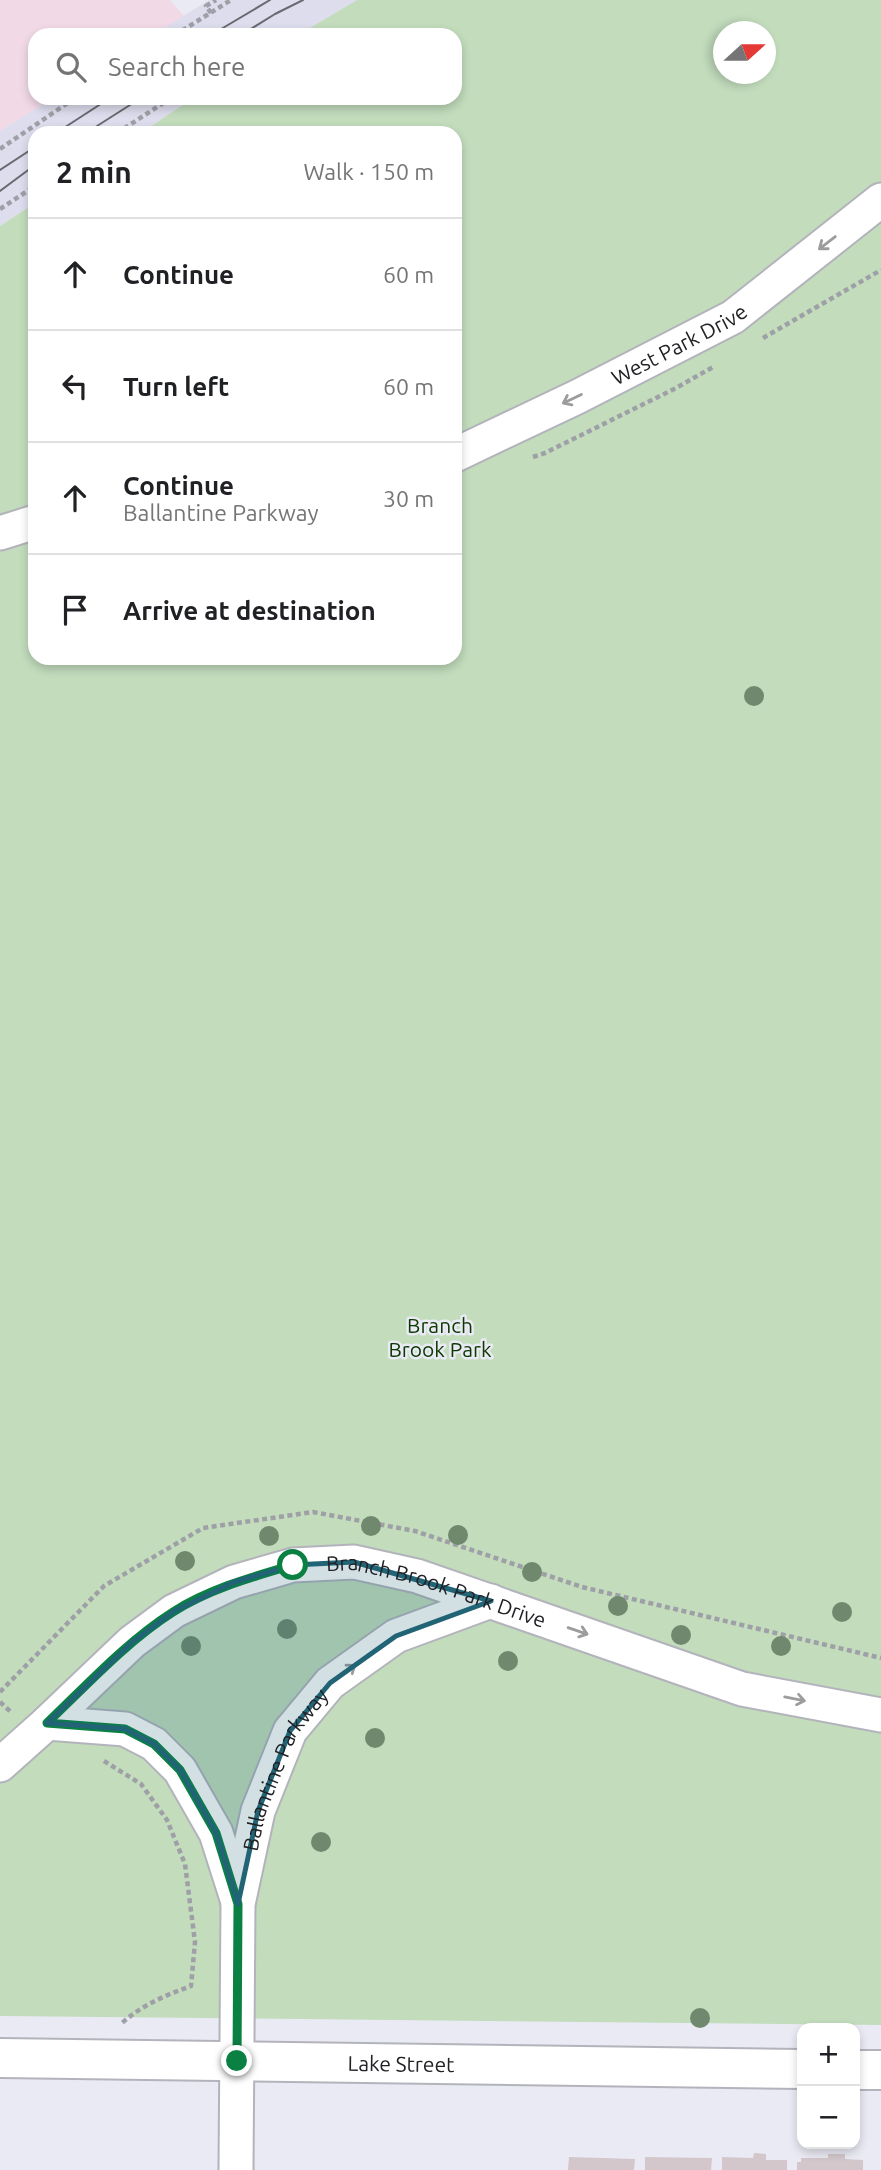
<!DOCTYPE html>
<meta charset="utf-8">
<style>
body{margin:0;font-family:Ubuntu,sans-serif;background:#f2f2f2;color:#202124}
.controls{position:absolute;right:21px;bottom:21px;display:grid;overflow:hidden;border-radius:14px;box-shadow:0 4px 10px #0003}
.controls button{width:63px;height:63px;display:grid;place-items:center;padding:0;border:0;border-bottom:2px solid #e0e0e0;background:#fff;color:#202124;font:35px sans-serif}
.compass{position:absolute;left:713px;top:21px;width:63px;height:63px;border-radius:50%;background:#fff;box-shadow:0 4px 10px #0003;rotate:69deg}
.stop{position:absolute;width:21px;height:21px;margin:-16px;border:5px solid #0b8043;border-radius:50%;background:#fff}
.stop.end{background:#0b8043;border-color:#fff;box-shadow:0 2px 7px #0008}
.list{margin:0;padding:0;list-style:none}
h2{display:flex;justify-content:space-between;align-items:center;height:91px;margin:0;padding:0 28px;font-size:30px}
h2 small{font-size:23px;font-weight:400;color:#757577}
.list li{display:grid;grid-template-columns:46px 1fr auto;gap:21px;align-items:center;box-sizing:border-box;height:112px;padding:0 28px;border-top:2px solid #e0e0e0}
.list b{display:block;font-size:26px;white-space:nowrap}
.list p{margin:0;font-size:23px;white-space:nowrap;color:#757577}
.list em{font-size:23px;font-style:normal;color:#757577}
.icon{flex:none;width:38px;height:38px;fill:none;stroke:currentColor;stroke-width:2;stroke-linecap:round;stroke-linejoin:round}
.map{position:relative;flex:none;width:881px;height:2170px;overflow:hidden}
.search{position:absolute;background:#fff;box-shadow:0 4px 10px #0003;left:28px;top:28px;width:434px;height:77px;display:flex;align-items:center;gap:18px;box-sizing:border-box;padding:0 24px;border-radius:21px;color:#757577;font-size:26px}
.panel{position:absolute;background:#fff;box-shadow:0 4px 10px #0003;left:28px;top:126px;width:434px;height:539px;border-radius:21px}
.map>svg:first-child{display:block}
.industrial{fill:#f1dae6}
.built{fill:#deddee}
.green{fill:#c2dcbc;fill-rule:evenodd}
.building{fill:#d3c7cb}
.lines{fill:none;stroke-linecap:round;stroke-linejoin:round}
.minor-casing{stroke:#b3b3bc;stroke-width:37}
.tertiary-casing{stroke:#b3b3bc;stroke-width:42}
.path{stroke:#9f9fa7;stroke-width:4.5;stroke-dasharray:5 3.5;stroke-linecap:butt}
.minor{stroke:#fff;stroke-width:33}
.tertiary{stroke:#fff;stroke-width:38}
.tram{stroke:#69696f;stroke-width:2}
.tree{fill:#70896e}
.oneway{stroke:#9c9c9d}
.route{stroke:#0b8043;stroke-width:9}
.marked{fill:#206476;fill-opacity:0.2;stroke:#206476;stroke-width:5;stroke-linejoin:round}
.labels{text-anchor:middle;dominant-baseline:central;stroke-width:5;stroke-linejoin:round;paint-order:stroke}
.street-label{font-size:21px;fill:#222226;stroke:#eaeaf4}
.park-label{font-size:21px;fill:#0c3900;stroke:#eaeaf4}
</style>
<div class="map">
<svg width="881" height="2170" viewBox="0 0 881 2170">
<rect width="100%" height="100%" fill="#eaeaf4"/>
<polygon class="industrial" points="0,0 170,0 184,16 153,35 35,35 35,98 53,98 0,131"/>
<g class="built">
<polygon points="209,0 357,0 298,35 153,35"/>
<polygon points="53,98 193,98 141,133 35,133 35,203 0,226 0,131"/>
</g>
<path class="green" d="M357,0H881V2025L0,2016V226L35,203V658H455V133H141L193,98H455V35H298ZM724,32H766V74H724Z"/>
<g class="building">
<polygon points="754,2153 766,2154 766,2160 787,2160 787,2170 722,2170 722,2157 753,2158"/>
<polygon points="828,2154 845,2154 845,2159 863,2160 863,2170 797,2170 797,2162 801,2162 801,2158 828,2158"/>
<polygon points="569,2157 635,2159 634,2170 568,2170"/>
<polygon points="645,2157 712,2158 711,2170 645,2170"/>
</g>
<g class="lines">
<g class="minor-casing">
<g id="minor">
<path id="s1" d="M455,455L577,397L733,317L881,200"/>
<polyline points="0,533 35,522"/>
<polyline points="47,1723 125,1729 154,1744 180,1770 216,1833 238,1902"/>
<path id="s2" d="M0,1765L47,1723L132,1642L174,1611L234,1582L293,1565L354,1562L417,1576L742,1689L881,1715"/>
<path id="s3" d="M236,2170L238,1904L258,1811L290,1731L330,1683L396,1636L491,1601"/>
</g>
</g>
<g class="tertiary-casing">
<g id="tertiary">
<path id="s4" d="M0,2058L802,2069"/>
<polyline points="855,2070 881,2070"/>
</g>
</g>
<g class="path">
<polyline points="211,13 206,6 216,0"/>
<polyline points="175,35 231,0"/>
<polyline points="117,133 171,98"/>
<polyline points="0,149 75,98"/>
<polyline points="0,209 35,186"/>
<polyline points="763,338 881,270"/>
<polyline points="533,457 545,453 676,388 713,367"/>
<polyline points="0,1692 104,1586 203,1528 313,1512 415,1531 582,1587 881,1658"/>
<polyline points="0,1702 12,1713"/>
<path d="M104,1761L141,1784L167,1820L185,1864L195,1942L191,1986C166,1995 142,2005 122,2023"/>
</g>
<use href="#minor" class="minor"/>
<use href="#tertiary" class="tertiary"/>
<g class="tram">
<polyline points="211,35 270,0"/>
<polyline points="241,35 275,14 303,0"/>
<polyline points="56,133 110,98"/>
<polyline points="86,133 141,98"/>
<polyline points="0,170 35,147"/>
<polyline points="0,191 35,165"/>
</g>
</g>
<g class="tree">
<circle cx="754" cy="696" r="10"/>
<circle cx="371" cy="1526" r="10"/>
<circle cx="458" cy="1535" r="10"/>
<circle cx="269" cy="1536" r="10"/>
<circle cx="185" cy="1561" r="10"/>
<circle cx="532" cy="1572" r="10"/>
<circle cx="618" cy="1606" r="10"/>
<circle cx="842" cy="1612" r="10"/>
<circle cx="287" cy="1629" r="10"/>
<circle cx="681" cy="1635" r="10"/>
<circle cx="191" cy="1646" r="10"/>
<circle cx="781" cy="1646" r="10"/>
<circle cx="508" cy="1661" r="10"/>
<circle cx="375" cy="1738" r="10"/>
<circle cx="321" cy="1842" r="10"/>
<circle cx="700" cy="2018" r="10"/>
</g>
<defs><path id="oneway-shaft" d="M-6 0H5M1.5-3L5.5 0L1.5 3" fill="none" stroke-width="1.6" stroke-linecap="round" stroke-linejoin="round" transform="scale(1.75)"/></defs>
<g class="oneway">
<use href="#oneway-shaft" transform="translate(827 243) rotate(142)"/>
<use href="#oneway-shaft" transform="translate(572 399) rotate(154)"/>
<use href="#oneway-shaft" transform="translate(578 1631) rotate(19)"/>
<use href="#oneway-shaft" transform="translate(347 1671) rotate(-36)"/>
<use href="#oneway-shaft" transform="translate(795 1699) rotate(11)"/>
</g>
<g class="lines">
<path class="route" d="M237,2061L238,1904L216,1833L180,1770L154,1744L125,1729L47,1723C87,1685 126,1642 173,1612C209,1589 252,1577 293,1565"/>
</g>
<path class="marked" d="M354,1562L491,1601L396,1636L330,1683L290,1731L258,1811L238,1904L216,1833L180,1770L154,1744L125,1729L47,1723L132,1642L174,1611L234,1582L293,1565Z"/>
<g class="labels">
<g class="street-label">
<text stroke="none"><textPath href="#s1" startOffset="250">West Park Drive</textPath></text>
<text stroke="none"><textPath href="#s2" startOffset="508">Branch Brook Park Drive</textPath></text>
<text stroke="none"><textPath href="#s3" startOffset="410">Ballantine Parkway</textPath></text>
<text stroke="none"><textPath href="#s4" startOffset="401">Lake Street</textPath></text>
</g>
<g class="park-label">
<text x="440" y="1325">Branch<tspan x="440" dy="24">Brook Park</tspan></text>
</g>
</g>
</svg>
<div class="controls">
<button>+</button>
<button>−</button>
</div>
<svg class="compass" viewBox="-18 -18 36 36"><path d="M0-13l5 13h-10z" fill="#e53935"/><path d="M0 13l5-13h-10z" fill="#757577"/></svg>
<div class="stop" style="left:293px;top:1565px"></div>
<div class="stop end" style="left:237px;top:2061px"></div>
<div class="search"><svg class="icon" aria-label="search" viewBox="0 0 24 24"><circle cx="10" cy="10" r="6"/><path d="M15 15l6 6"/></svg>Search here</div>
<section class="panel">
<h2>2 min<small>Walk · 150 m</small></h2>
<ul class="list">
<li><svg class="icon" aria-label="ahead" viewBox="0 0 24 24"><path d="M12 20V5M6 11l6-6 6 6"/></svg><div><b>Continue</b></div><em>60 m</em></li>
<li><svg class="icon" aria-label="left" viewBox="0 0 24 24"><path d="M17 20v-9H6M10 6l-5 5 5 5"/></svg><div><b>Turn left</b></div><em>60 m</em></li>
<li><svg class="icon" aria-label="ahead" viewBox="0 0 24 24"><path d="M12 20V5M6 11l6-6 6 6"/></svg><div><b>Continue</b><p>Ballantine Parkway</p></div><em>30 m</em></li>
<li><svg class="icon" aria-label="arrive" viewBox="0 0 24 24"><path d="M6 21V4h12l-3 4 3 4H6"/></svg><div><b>Arrive at destination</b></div></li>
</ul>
</section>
</div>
